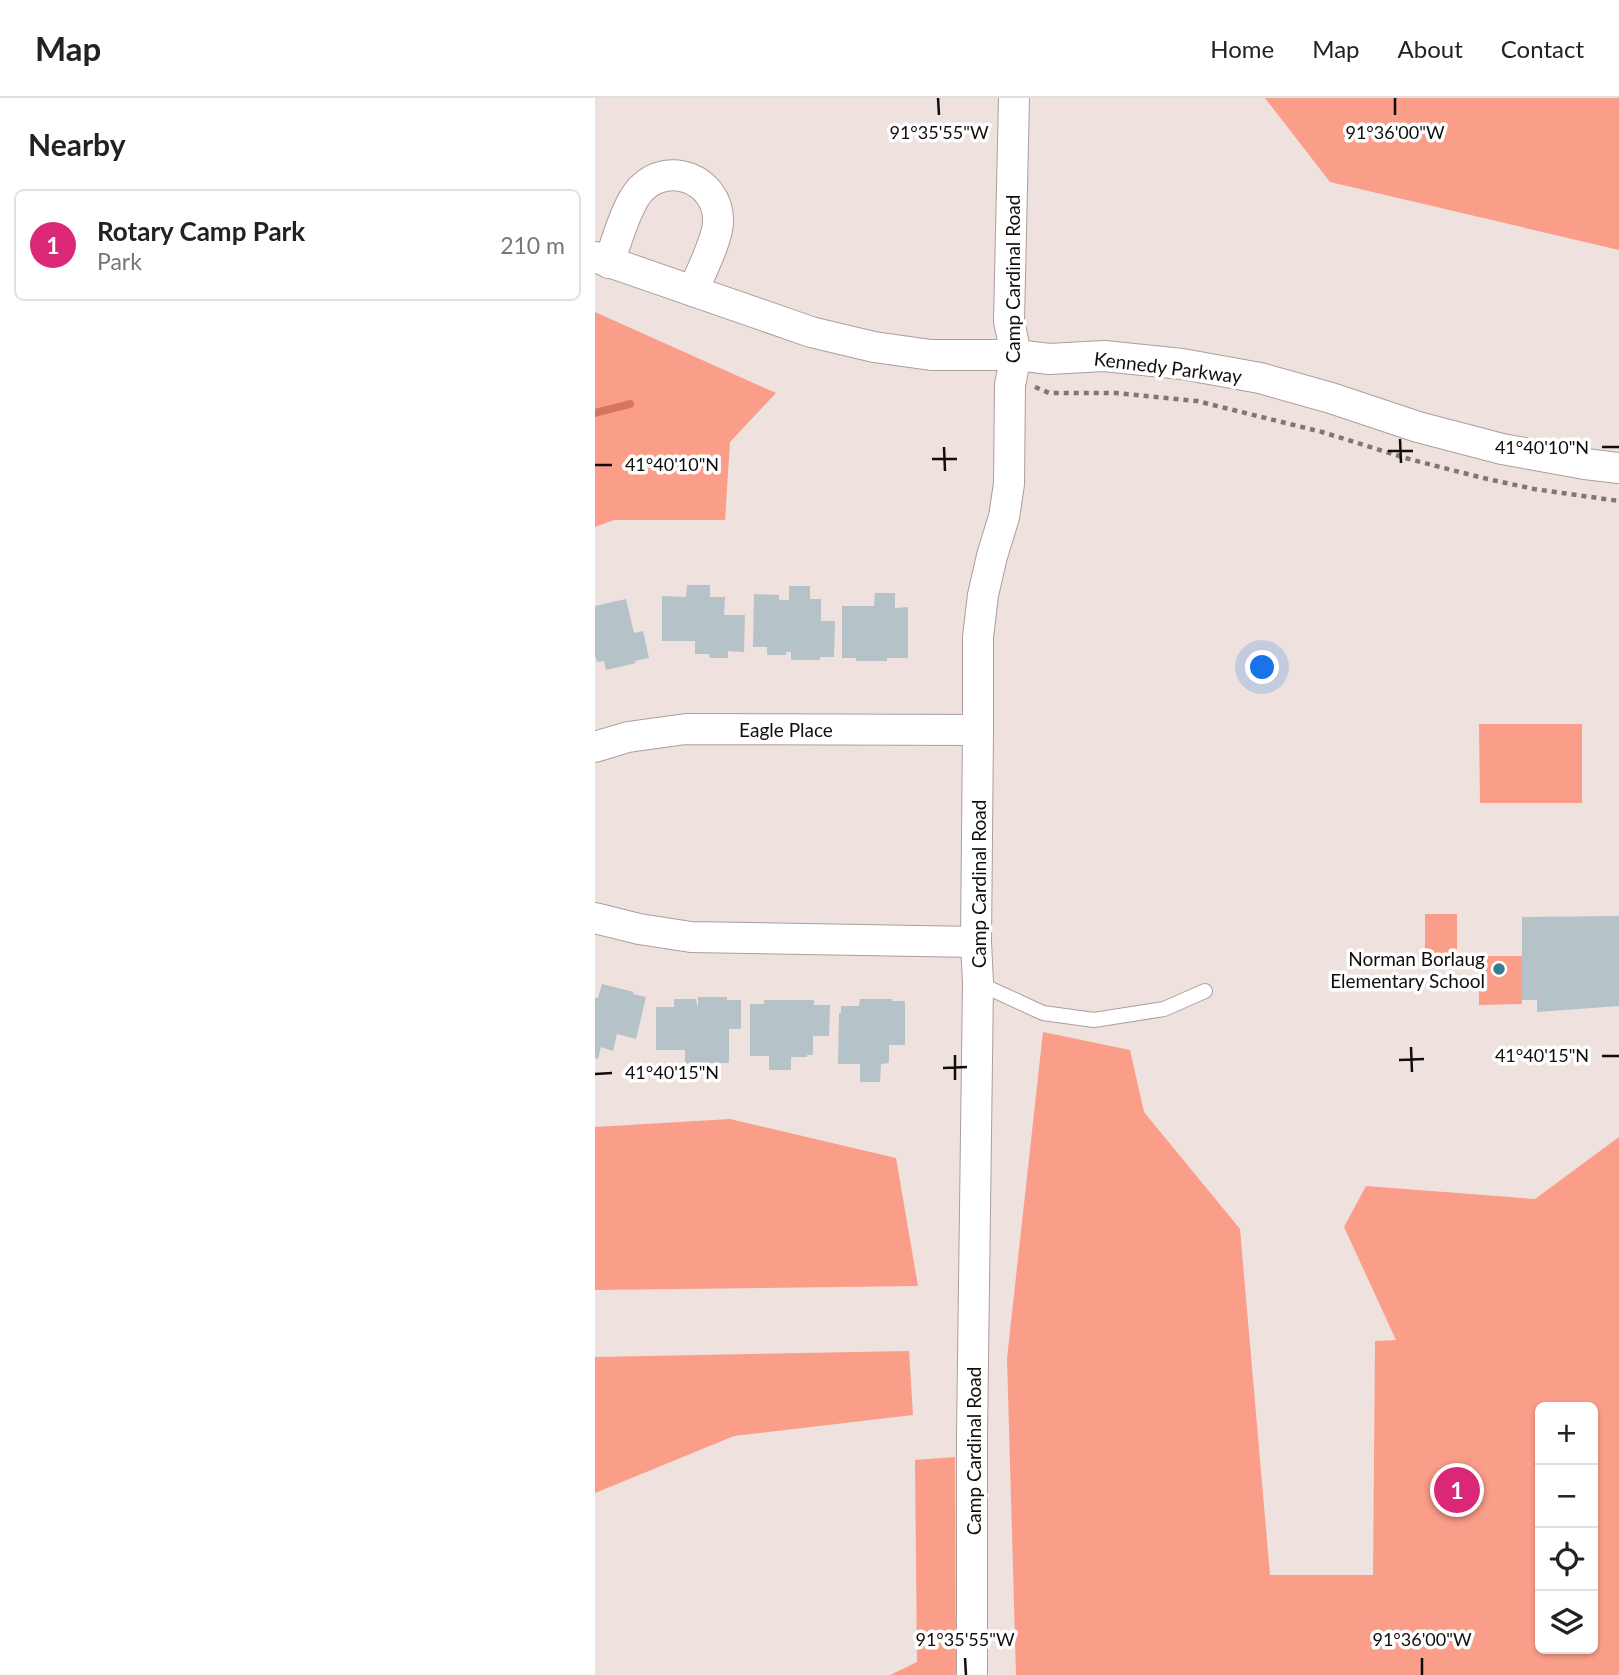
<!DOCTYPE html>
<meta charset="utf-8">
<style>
body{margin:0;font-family:Lato,sans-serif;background:#f6f6f6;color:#222}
.controls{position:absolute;right:21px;bottom:21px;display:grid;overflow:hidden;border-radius:10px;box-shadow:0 2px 5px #0004}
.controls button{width:63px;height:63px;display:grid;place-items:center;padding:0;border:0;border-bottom:2px solid #e0e0e0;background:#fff;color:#222;font:35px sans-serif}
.you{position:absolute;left:668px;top:570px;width:24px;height:24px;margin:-18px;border:5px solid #fff;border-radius:50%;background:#1a73e8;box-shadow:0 0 0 10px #1a73e833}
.badge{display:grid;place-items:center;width:46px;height:46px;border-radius:50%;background:#db2777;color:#fff;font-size:23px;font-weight:700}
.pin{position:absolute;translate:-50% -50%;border:4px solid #fff;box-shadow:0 2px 7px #0006}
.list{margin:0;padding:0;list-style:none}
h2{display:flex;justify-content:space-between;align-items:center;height:91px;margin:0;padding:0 28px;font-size:30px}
h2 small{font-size:23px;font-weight:400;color:#767676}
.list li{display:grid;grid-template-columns:46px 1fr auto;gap:21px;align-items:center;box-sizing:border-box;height:112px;margin:0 14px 14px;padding:0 14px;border:2px solid #e0e0e0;border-radius:10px}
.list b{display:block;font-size:26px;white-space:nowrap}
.list p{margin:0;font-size:23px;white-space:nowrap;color:#767676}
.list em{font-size:23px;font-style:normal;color:#767676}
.icon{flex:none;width:38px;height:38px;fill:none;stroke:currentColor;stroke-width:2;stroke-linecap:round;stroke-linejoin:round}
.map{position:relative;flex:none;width:1024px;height:1577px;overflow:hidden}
header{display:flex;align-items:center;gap:42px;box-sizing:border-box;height:98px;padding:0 35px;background:#fff;border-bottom:2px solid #e0e0e0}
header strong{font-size:33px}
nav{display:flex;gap:38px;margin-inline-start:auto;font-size:24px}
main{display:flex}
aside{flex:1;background:#fff}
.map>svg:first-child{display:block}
.green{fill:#fb9e89;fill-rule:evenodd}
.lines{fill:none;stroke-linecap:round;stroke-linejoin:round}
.stream{stroke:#d6755f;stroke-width:8}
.building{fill:#b5c2c7}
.lane-casing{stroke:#ac9e9b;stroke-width:16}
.street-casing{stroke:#ac9e9b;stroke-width:32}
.path{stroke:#807775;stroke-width:4.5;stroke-dasharray:5 5;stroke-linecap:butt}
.lane{stroke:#fff;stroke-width:14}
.street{stroke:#fff;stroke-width:30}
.ticks{fill:none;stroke:#110d0b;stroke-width:2.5}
.poi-dot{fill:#3b7b8e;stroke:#fff;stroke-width:2.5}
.labels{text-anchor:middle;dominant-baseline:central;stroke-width:7;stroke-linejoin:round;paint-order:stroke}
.street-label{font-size:19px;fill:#110d0b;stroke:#fff}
.poi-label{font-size:19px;fill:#110d0b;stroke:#fff;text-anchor:end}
.ticks-label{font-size:18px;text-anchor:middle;fill:#110d0b;stroke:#fff;stroke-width:7;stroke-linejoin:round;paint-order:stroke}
</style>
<header>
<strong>Map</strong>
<nav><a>Home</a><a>Map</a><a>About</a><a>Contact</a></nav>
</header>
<main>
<aside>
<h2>Nearby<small></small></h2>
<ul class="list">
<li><span class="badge">1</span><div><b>Rotary Camp Park</b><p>Park</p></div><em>210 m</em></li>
</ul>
</aside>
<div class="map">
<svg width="1024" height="1577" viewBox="0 0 1024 1577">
<rect width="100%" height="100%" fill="#efe1de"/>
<g class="green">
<polygon points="670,0 1024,0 1024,152 735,84"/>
<polygon points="0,214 181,295 135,344 130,422 19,422 0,429"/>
<polygon points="884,626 987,626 987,705 885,705"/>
<rect x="830" y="816" width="32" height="44"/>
<polygon points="884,858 927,858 927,906 884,907"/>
<path d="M448,934L535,952L549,1014L645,1131L675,1477H778L780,1243L801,1242L749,1129L771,1088L940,1101L1024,1039V1577H421L412,1260ZM945,1309H998V1551H945Z"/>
<polygon points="135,1021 301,1060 323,1188 0,1192 0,1029"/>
<polygon points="314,1253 318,1317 139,1338 0,1395 0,1259"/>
<polygon points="360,1359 361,1577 295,1577 322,1564 320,1362"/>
</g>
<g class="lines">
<polyline class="stream" points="0,315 35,306"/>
</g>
<g class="building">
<polygon points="92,487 115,487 115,499 130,499 129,517 150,517 149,554 133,553 133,560 115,560 114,556 100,556 100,543 67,543 67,498 91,499"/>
<polygon points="194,488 215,488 215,501 226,501 226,523 240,523 239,559 225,559 225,562 196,562 196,554 191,554 191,557 172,557 172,549 158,549 159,496 184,497 184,502 194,502"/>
<polygon points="280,495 300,495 300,510 313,509 313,560 292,560 292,563 261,563 261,560 247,560 247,508 279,508"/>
<polygon points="31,501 39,535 48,533 54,560 40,563 41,565 11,572 9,563 2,564 0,558 0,508"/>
<polygon points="1024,818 1024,908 942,914 942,902 927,902 927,819"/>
<polygon points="7,886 39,894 38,896 51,899 41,941 22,936 18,953 6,949 3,961 0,960 0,900 3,900"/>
<polygon points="103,899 132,899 132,902 146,902 146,931 134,931 134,965 115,965 115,970 90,970 90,952 61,952 61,909 79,909 79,901 101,901 102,908 103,907"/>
<polygon points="265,901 297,901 297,903 310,903 310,947 294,947 294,965 286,966 285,984 265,984 265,966 243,966 244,915 246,915 246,908 264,908"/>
<polygon points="169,902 219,902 219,907 235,907 234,938 218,938 218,957 212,957 212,959 196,959 196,972 174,972 174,958 155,958 155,906 169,906"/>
</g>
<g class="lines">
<g class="lane-casing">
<polyline id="lane" points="383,885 448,915 499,922 569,911 610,893"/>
</g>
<g class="street-casing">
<g id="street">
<polyline points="0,159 216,234 279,249 336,257 421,257 454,261 509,258 587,266 665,280 736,300 823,329 907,351 990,366 1024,370"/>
<path d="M14,165C21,145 32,105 46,91C74,62 123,82 123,122C124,139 105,176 98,193"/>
<polyline points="0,649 33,639 91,631 383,632"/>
<polyline points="0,820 44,831 96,839 381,844"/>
<polyline points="377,1577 377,1338 383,885 381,844 383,632 383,539 388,497 397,458 409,419 414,386 415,287 421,257 414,223 419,0"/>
</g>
</g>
<polyline class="path" points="440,289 454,295 521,295 602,303 727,334 814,361 888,380 939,391 1024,403"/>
<use href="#lane" class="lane"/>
<use href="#street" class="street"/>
</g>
<path class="ticks" d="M343,0L344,17M800,0V17M805,341L806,365M349,349L350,373M1007,349H1024M793,353H818M337,361H362M0,367H17M816,949L817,974M360,957V982M1007,958H1024M804,962L829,961M348,970L372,969M0,976L17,975M370,1560L371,1577M827,1560V1577"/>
<circle class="poi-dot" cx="904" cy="871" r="7"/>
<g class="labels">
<g class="street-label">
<text transform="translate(417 181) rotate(-90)">Camp Cardinal Road</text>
<text transform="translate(573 269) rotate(7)">Kennedy Parkway</text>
<text x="191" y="631">Eagle Place</text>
<text transform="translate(383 786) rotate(-90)">Camp Cardinal Road</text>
<text transform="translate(378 1353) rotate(-90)">Camp Cardinal Road</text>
</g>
<g class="poi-label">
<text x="890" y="860">Norman Borlaug<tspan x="890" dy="22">Elementary School</tspan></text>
</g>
</g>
<g class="ticks-label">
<text x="344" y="41">91°35'55"W</text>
<text x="800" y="41">91°36'00"W</text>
<text x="947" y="356">41°40'10"N</text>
<text x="77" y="373">41°40'10"N</text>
<text x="947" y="964">41°40'15"N</text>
<text x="77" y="981">41°40'15"N</text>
<text x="370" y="1548">91°35'55"W</text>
<text x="827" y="1548">91°36'00"W</text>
</g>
</svg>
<div class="controls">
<button>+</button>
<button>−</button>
<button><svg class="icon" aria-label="locate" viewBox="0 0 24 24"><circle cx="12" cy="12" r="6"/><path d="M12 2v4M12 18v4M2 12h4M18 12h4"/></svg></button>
<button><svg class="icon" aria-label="layers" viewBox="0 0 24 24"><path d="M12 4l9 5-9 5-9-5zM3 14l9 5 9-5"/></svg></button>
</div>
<div class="you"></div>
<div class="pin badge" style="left:862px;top:1392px">1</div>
</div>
</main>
